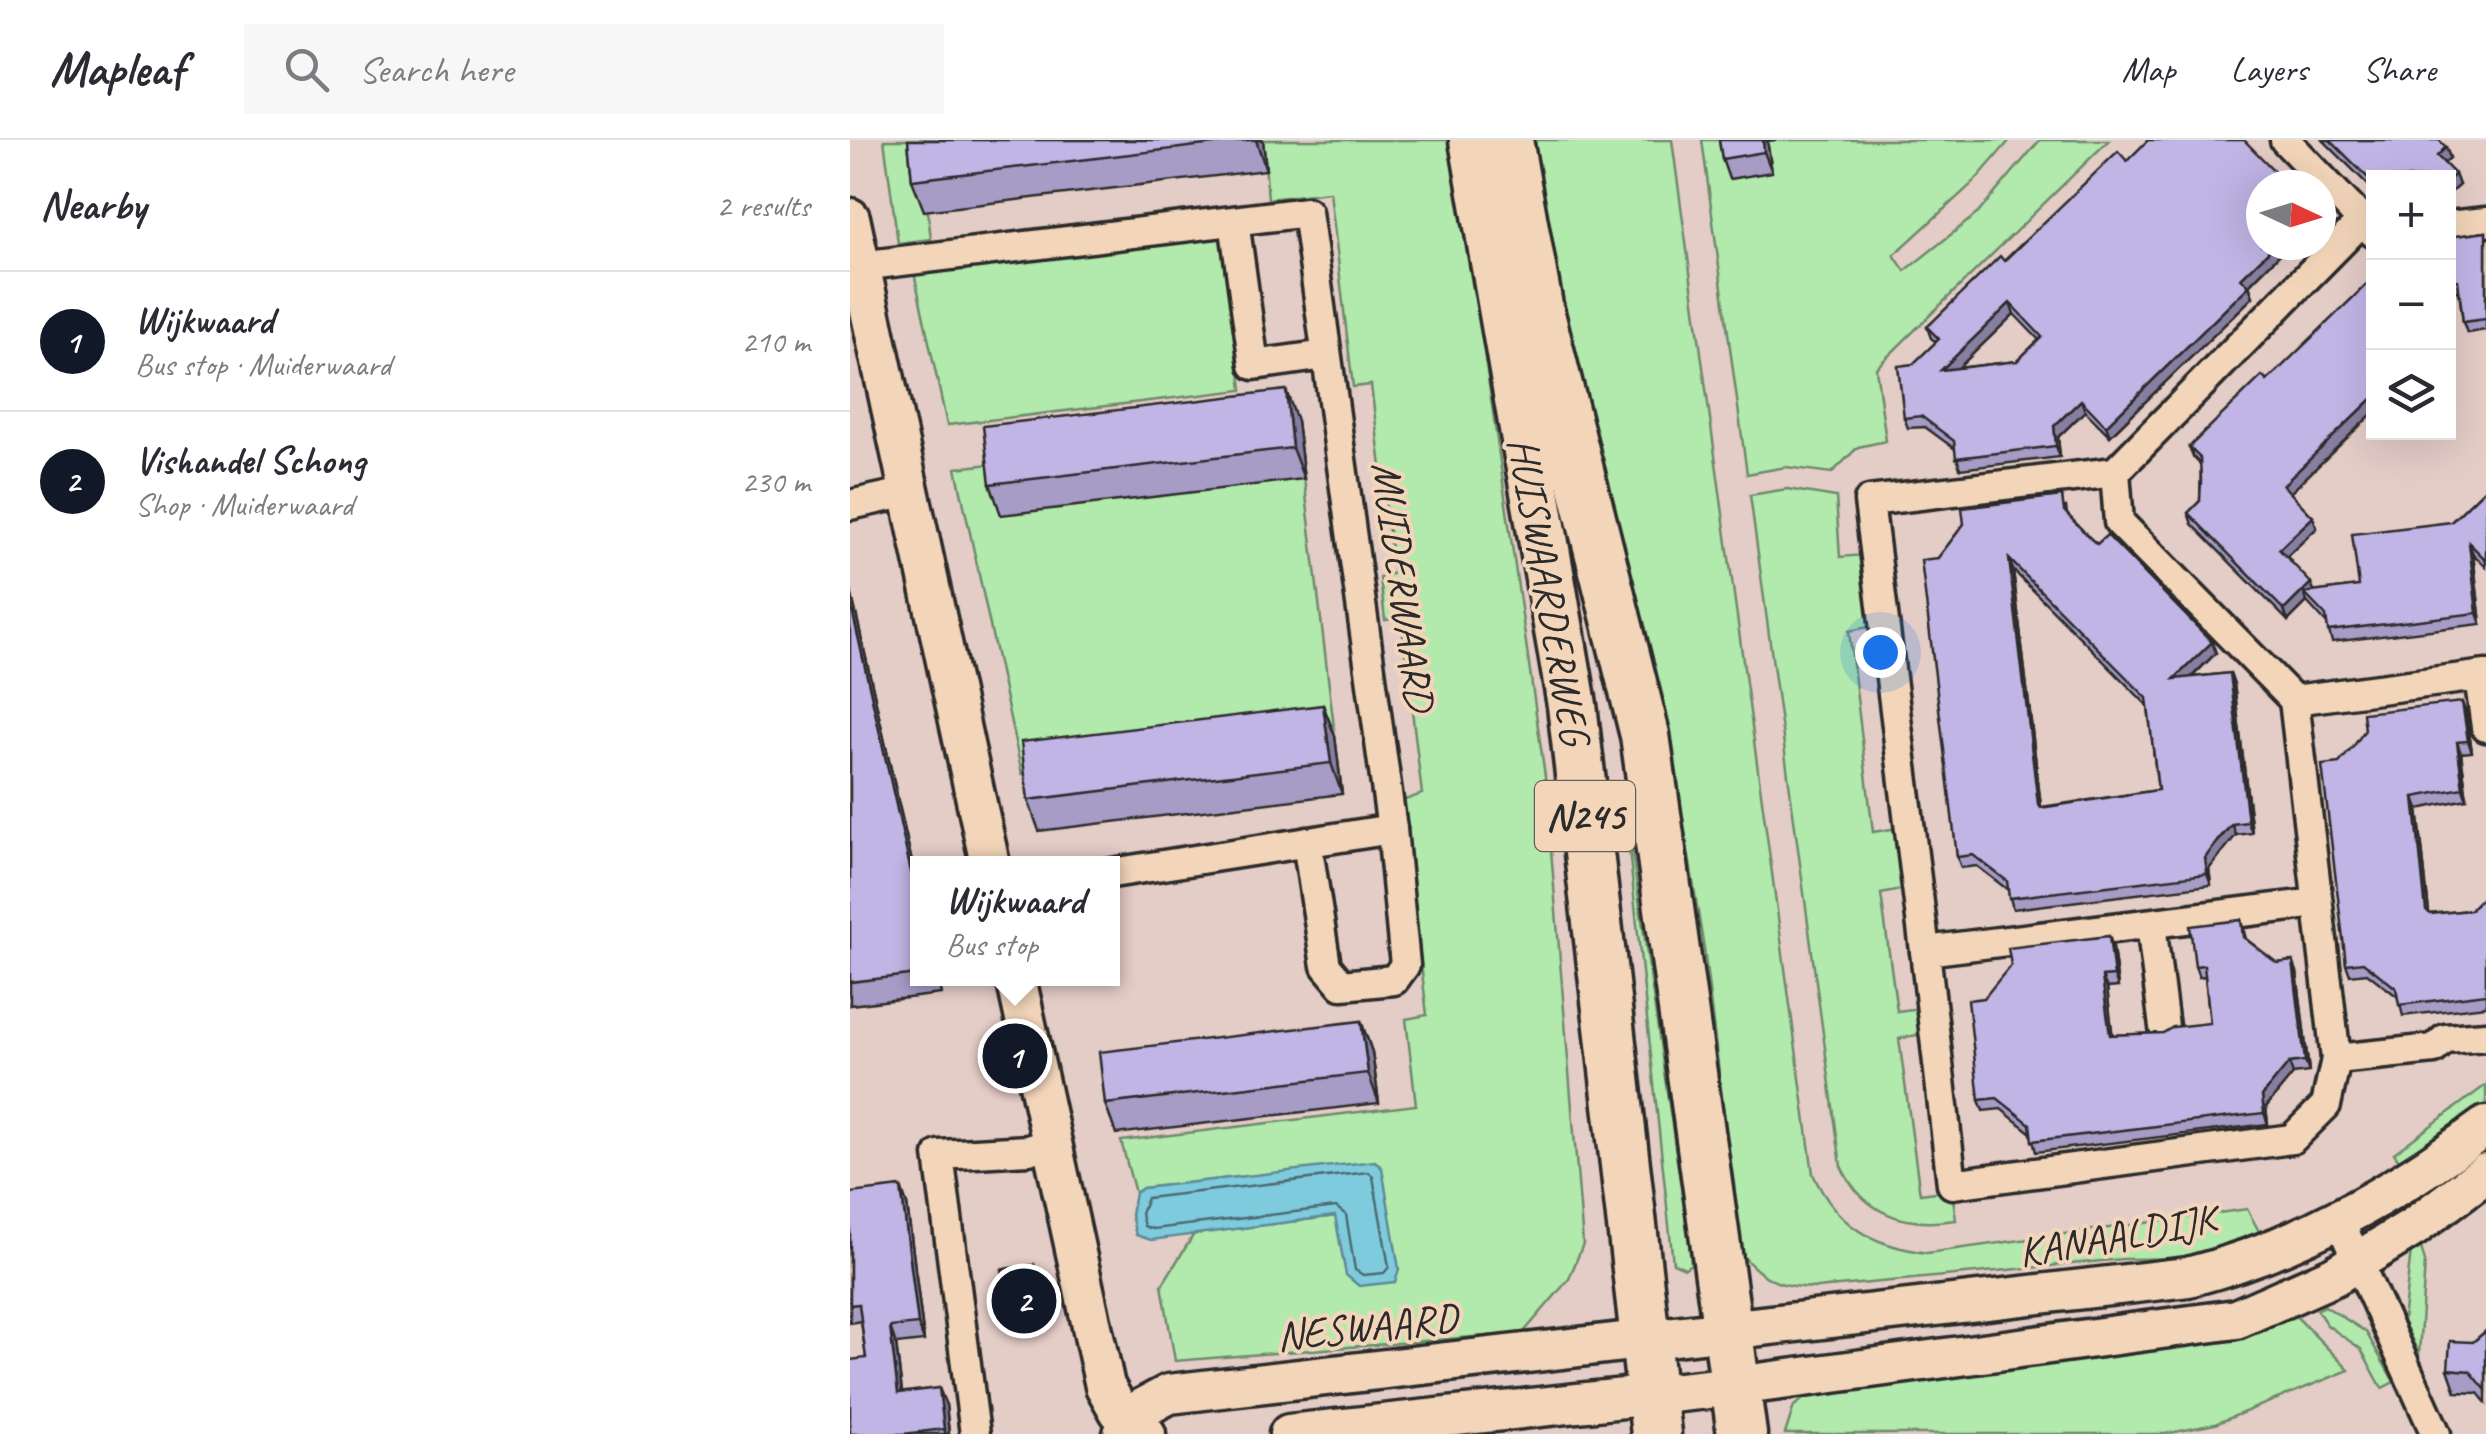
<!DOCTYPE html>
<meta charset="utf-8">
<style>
body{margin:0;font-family:Caveat,sans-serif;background:#f7f7f7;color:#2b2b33}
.controls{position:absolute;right:30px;top:30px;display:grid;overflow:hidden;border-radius:0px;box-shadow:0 10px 40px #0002}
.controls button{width:90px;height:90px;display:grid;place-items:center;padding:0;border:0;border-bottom:2px solid #e1e1e2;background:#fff;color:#2b2b33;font:50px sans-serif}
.compass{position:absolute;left:1396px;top:30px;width:90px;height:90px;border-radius:50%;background:#fff;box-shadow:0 10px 40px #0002;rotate:94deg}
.you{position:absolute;left:1030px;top:512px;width:35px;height:35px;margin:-25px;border:8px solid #fff;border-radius:50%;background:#1a73e8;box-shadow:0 0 0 15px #1a73e833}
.badge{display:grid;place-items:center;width:65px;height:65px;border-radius:50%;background:#111827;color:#fff;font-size:32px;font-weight:700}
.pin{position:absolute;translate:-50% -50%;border:5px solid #fff;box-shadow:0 2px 10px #0006}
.popup{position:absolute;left:60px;top:716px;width:210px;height:130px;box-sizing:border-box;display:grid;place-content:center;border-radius:0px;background:#fff;filter:drop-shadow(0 2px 8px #0005);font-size:32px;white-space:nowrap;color:#7c7c81}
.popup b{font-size:38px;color:#2b2b33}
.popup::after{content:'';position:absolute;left:50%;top:100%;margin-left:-20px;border:20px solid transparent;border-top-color:#fff}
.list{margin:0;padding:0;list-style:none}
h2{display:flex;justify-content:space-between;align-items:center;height:130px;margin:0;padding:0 40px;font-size:42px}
h2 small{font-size:32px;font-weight:400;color:#7c7c81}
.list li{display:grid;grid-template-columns:65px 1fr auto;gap:30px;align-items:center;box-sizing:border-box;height:140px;padding:0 40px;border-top:2px solid #e1e1e2}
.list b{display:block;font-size:38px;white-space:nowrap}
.list p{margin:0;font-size:32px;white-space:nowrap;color:#7c7c81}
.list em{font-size:32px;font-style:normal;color:#7c7c81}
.icon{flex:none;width:55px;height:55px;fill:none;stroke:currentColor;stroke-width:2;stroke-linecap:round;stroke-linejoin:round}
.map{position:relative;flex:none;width:1636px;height:1294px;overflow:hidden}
header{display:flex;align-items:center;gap:60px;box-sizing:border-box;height:140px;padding:0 50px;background:#fff;border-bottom:2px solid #e1e1e2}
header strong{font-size:48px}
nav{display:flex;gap:55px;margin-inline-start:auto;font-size:35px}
.search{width:700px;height:90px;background:#f7f7f7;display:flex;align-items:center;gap:25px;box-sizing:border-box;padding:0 35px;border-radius:0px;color:#7c7c81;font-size:38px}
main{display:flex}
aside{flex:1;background:#fff}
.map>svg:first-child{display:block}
.green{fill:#b2e9ac;stroke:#6e8a6c;stroke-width:2.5}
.water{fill:#7fcbde;stroke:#5d8b96;stroke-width:2.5}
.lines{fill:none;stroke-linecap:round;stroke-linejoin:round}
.shore{stroke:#4d6b73;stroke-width:2.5}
.street-casing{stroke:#2b2b2b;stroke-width:35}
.secondary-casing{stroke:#2b2b2b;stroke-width:45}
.highway-casing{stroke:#2b2b2b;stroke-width:55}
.street{stroke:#f3d6ba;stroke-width:28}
.secondary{stroke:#f3d6ba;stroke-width:38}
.highway{stroke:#f3d6ba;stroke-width:48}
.wall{fill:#a69cc6;stroke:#2b2b2b;stroke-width:2.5;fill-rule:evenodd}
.shaded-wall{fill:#877fa1;stroke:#2b2b2b;stroke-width:2.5}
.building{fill:#c1b5e6;stroke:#2b2b2b;stroke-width:2.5;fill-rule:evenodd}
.labels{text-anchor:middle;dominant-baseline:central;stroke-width:8;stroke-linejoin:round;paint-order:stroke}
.shield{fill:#f3d6ba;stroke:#675e56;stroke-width:2.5}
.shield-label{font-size:40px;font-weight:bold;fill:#2b2b2b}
.street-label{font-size:42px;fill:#2b2b2b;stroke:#f3d6ba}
</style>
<header>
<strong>Mapleaf</strong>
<div class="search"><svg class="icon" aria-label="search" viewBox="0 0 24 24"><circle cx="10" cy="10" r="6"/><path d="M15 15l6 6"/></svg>Search here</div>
<nav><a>Map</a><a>Layers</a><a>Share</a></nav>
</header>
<main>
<aside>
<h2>Nearby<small>2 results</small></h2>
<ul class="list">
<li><span class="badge">1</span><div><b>Wijkwaard</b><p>Bus stop · Muiderwaard</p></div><em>210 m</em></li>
<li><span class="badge">2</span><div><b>Vishandel Schong</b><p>Shop · Muiderwaard</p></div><em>230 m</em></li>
</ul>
</aside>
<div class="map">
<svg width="1636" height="1294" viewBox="0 0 1636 1294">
<rect width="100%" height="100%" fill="#e4ccc7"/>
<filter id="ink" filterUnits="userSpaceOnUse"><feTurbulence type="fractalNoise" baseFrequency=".01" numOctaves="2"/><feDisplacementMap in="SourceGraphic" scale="20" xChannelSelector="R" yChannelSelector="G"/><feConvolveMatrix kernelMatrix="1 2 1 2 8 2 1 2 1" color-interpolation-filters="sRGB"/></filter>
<g filter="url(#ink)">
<g class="green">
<polygon points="34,0 119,0 70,6 81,99 48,103"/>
<polygon points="413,0 604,0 695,636 733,1104 719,1139 673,1193 325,1221 312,1145 344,1094 486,1076 532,1028 525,1022 293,1048 285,1053 271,1001 566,965 556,879 577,875 552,661 572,654 551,478 535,480 530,438 544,433 521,245 503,247 480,52 418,59"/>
<path d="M680,0H822L963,1034C987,1087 1022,1105 1077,1113L1397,1069L1411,1095L1353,1118L1273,1119L967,1148C932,1147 915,1142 891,1114L854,809L831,668L805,536L727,243Z"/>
<polygon points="852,0 1160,0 1124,42 1044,115 1055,131 1128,73 1190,0 1259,0 1026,228 1036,301 1008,307 982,333 936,327 897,334"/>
<polygon points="375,92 392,250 97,285 63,128"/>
<polygon points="149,323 155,373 454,338 485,596 172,634 106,328"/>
<path d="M937,349L986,357L990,417L1014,415L1023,486L999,491L1023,692L1048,688L1055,749L1031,754L1047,871L1071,868L1075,893L1049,899L1070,1054L1102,1050L1106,1080C1055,1088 1014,1075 991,1026L900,355Z"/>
<polygon points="772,643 839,1102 841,1124 835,1128 823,1123"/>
<polygon points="1636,945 1636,979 1557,1032 1544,1013"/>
<polygon points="1570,1104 1575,1122 1569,1214 1553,1181 1561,1111"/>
<polygon points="1475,1166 1516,1192 1544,1242 1532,1248 1511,1209 1477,1185 1467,1170"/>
<polygon points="1441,1171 1499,1230 1365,1284 1315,1294 935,1294 944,1266 963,1252"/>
</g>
<polygon class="water" points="525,1021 532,1028 549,1129 545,1142 509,1146 496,1135 485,1076 301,1100 286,1095 281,1075 285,1053 293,1048"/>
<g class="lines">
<polygon class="shore" points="519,1032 523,1037 539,1127 534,1133 513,1135 505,1130 496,1075 486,1067 303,1089 294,1086 291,1074 297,1058"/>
<g class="street-casing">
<g id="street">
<polyline points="1435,0 1524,93"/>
<polyline points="384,81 404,225 476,215"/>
<polyline points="1512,81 1265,332 1269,382 1444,560 1636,535"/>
<polyline points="1598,86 1636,82"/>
<polyline points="10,126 457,72 542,689 555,825 544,840 492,845 476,826 457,702"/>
<polyline points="0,365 59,352"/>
<polyline points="1629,536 1636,587"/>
<polyline points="1444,560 1486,919 1584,909 1595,899 1636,896"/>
<polyline points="262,733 542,689"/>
<polyline points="1467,763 1075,811 1102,1044 1442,999 1476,965 1486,919"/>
<polyline points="1301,784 1314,887"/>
<polyline points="1075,811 1019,361 1265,332"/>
<polyline points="1489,1080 1586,1294"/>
<polyline points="125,1294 89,1015 179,1010 202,1001"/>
</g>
</g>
<g class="secondary-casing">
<g id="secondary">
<polyline points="0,78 140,724"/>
<polyline points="166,838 255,1246 269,1271 296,1294"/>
<path d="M273,1294L289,1270L319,1254L1338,1137C1448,1109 1545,1053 1636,986"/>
<polyline points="439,1294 886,1246 1386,1179 1484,1136 1565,1086 1636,1033"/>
</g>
</g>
<g class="highway-casing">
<g id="highway">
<polyline points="624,0 722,565 806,1294"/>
<polyline points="658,0 688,166 795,595 892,1294"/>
</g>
</g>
<use href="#street" class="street"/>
<use href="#secondary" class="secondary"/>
<use href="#highway" class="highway"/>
</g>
<g class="wall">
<polygon points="58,0 413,0 416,30 74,71 62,40"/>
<polygon points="869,0 926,0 917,1 922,32 879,39 872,19"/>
<polygon points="1473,0 1589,0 1600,18 1594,23 1609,45 1598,55 1598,38 1524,38 1524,51"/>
<path d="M1277,21L1411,105H1456L1444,116L1436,108L1399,145L1403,157L1260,296L1235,271L1208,297L1210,317L1110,329L1105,309L1075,287L1058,288L1054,278L1086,202L1081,198L1077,187ZM1164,174L1189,200L1167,221L1108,228Z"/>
<polygon points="1636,92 1636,190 1617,193 1613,182 1609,151 1601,152 1598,145 1598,97"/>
<polygon points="447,281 454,339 151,375 140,344"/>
<polygon points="1339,307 1440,353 1463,377 1467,388 1437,416 1464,452 1509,446 1601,382 1636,348 1636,427 1623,414 1631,484 1482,502 1477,484 1457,462 1438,481 1342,384 1338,373 1350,361 1351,325 1343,317"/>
<path d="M1216,367L1217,374L1241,399L1366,513L1342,537L1380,533L1384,544L1402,693L1386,695L1372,711L1359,729L1361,745L1163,769L1158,750L1127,726L1111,728L1107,717L1088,418L1114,384ZM1163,430L1298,566L1308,650L1191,667Z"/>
<polygon points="0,447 68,749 68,838 87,838 91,854 0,865"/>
<polygon points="473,565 485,596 492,654 189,691 178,660"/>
<polygon points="1616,573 1622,612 1611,613 1617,659 1568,669 1579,774 1620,770 1636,754 1636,866 1553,876 1548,857 1517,833 1500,835 1496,824 1489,623"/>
<polygon points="1391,780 1396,799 1427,823 1443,821 1447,832 1459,932 1443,934 1429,951 1416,967 1418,984 1186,1012 1181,993 1151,969 1133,971 1129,960 1134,858 1263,807 1268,847 1257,848 1262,895 1313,893 1360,883 1355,836 1349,837 1345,826"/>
<polygon points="511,881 522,912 529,963 266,994 255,964"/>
<polygon points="0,1053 57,1064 74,1201 46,1204 52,1252 96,1265 99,1294 0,1294 16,1218 11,1181 0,1183"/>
<polygon points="184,1125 188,1136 194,1182 162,1186 158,1174"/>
<polygon points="1636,1191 1636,1263 1628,1253 1606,1252 1598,1229 1623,1202"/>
</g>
<g class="shaded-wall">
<polygon points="406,0 413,0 416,30"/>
<polygon points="913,0 917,0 922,32 914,12"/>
<polygon points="1596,7 1600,18 1591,26 1587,16"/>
<polygon points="1605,34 1609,45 1598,55 1598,41"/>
<polygon points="1425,105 1435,105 1436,108 1395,149 1391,138"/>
<polygon points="1441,105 1456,105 1444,116"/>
<polygon points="1399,146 1403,157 1260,296 1256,286"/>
<polygon points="1160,163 1164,174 1095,241 1091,230"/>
<polygon points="436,250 447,281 454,339 442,308"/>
<polygon points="1524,257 1524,272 1437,356 1433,345"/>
<polygon points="1231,260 1235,271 1208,297 1210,317 1206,306 1204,286"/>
<polygon points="1463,377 1467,388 1433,420 1429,409"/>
<polygon points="1619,403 1623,414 1631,484 1627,473"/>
<polygon points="1159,419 1163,430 1192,675 1188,664"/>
<polygon points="1461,443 1465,453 1454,453 1457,462 1438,481 1434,470"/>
<polygon points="0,447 68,749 68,763 0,461"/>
<polygon points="1362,502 1366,513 1328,550 1324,539"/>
<polygon points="1380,533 1384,544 1402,693 1398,682"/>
<polygon points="1612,562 1616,573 1622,612 1618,601"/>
<polygon points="473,565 485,596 492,654 481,623"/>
<polygon points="1607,602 1611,613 1617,659 1613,648"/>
<polygon points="1564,657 1568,669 1580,782 1576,771"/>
<polygon points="1382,684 1386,695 1359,729 1361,745 1357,734 1355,718"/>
<polygon points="1259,796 1263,807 1268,847 1264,836"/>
<polygon points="1443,821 1447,832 1459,932 1455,921"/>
<polygon points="1252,837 1257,848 1264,906 1260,895"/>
<polygon points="511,881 522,912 529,963 518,933"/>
<polygon points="1439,923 1443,934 1416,967 1418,984 1414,973 1412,956"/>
<polygon points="51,1047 57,1064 74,1201 68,1184"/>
<polygon points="184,1125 188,1136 194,1182 190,1170"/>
<polygon points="40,1187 46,1204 54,1270 48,1253"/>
<polygon points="89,1248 96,1265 99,1294 96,1294 94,1289"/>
</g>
<g class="building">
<polygon points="58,0 397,0 62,40"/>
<polygon points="869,0 913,0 914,12 872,19"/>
<path d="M1298,0H1394L1438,45H1411V105H1425L1391,138L1399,146L1256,286L1231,260L1204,286L1206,306L1106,318L1104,301L1071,276L1054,278L1048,226L1063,224L1089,199L1077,187L1150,116L1154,121L1268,11L1277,21ZM1160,163L1192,197L1167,221L1091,230Z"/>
<polygon points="1480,0 1589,0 1596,7 1587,16 1605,34 1598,41 1598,38 1524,38 1524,44"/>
<polygon points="1636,92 1636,179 1613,182 1608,140 1598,141 1598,97"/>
<polygon points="1524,137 1524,257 1433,345 1463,377 1429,409 1461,443 1434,470 1338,373 1350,361 1351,340 1350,318 1339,307 1412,236 1417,241"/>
<polygon points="436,250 442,308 140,344 133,286"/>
<polygon points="1636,348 1636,420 1619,403 1627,473 1478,491 1476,476 1454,453 1509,446 1502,394 1601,382"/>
<path d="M1212,356L1214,371L1241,399L1247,404L1257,395L1362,502L1324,539L1380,533L1398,682L1382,684L1368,700L1355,718L1357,734L1159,758L1157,741L1123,715L1107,717L1071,420L1088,418L1114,384L1112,368ZM1159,419L1297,558L1308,650L1191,668L1188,664Z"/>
<polygon points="0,461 68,763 68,834 0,842"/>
<polygon points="1612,562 1618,601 1607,602 1613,648 1564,657 1576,771 1581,774 1620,770 1636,754 1636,854 1549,865 1546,848 1513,822 1496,824 1472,625 1489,623 1503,607 1515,590 1513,573"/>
<polygon points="473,565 481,623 178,660 171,602"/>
<polygon points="1391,780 1393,797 1427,823 1443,821 1455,921 1439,923 1425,940 1412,956 1414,973 1182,1001 1180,984 1147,958 1129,960 1118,860 1134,858 1147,842 1161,825 1158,808 1259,796 1264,836 1252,837 1260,895 1313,893 1323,887 1360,883 1354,825 1345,826 1340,786"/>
<polygon points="511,881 518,933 255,964 249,912"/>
<polygon points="51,1047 68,1184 40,1187 48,1253 89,1248 94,1289 53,1294 0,1294 0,1220 16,1218 9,1164 0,1165 0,1053"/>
<polygon points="184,1125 190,1170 158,1174 152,1129"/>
<polygon points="1636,1191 1636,1250 1620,1231 1598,1229 1600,1201 1623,1202"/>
</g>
</g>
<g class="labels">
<rect class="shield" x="685" y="641" width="100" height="70" rx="8"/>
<g class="shield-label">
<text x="735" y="676">N245</text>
</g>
<g class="street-label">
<text transform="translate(553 446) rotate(82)">MUIDERWAARD</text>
<text transform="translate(699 451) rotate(80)">HUISWAARDERWEG</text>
<text transform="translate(1267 1096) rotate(-10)">KANAALDIJK</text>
<text transform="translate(517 1187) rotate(-6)">NESWAARD</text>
</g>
</g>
</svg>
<div class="controls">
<button>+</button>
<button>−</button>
<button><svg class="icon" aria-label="layers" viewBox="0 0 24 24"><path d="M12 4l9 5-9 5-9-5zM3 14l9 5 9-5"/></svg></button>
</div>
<svg class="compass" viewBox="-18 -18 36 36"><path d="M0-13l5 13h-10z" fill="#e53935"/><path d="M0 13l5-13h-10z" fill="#7c7c81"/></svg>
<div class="you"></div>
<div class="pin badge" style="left:165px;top:916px">1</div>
<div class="popup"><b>Wijkwaard</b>Bus stop</div>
<div class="pin badge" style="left:174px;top:1161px">2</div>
</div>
</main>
